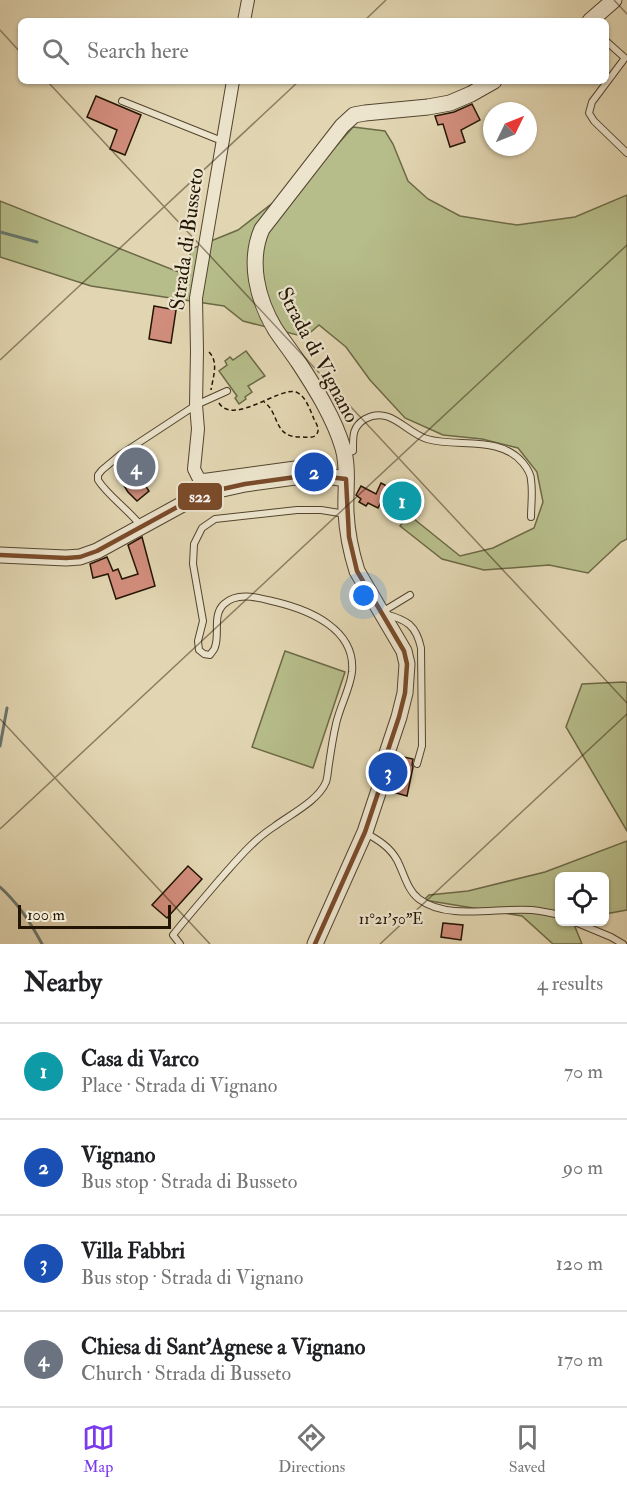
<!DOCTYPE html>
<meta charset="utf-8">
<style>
body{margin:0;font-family:"IM FELL Double Pica",serif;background:#f2f2f2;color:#202124}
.controls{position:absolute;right:18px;bottom:18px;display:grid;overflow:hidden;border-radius:9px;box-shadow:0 2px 4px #0004}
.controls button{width:54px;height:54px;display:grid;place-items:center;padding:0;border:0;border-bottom:2px solid #e0e0e0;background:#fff;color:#202124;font:30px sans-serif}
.compass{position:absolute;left:483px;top:102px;width:54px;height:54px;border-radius:50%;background:#fff;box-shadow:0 2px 4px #0004;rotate:47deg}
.scale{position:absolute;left:18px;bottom:15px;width:153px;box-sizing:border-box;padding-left:6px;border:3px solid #231503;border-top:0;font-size:16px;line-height:21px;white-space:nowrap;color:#231503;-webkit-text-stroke:4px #ece4cd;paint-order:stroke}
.you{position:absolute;left:364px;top:596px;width:21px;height:21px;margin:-15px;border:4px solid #fff;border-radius:50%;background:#1a73e8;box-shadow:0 0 0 9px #1a73e833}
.badge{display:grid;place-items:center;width:39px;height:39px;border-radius:50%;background:#7c3aed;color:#fff;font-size:20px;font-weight:700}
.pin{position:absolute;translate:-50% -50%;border:3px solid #fff;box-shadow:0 2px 6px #0006}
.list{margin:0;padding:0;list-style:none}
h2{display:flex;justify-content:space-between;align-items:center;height:78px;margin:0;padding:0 24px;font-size:26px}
h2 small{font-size:20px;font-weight:400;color:#757577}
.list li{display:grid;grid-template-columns:39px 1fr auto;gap:18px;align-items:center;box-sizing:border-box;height:96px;padding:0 24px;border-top:2px solid #e0e0e0}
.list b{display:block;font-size:22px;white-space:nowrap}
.list p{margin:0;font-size:20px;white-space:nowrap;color:#757577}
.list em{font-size:20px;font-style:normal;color:#757577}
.icon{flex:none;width:33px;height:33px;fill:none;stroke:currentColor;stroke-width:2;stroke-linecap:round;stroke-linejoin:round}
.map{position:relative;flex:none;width:627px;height:944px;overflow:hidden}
.search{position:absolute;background:#fff;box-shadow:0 2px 4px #0004;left:18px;right:18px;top:18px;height:66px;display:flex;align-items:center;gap:15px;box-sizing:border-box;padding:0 21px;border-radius:9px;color:#757577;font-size:22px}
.sheet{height:462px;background:#fff}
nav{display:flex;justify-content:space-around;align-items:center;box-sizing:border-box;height:84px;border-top:2px solid #e0e0e0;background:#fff;font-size:16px;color:#757577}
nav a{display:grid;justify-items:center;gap:3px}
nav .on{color:#7c3aed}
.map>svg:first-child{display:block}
.green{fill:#b6bd8a;stroke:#6c6946;stroke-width:1.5}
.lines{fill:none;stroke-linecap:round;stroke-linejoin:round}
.stream{stroke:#68766d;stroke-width:3}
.building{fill:#d28e7d;stroke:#231503;stroke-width:1.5}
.service-casing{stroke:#53452f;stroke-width:8}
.minor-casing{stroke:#53452f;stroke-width:14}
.tertiary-casing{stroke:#53452f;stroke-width:17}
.path{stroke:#231503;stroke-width:1.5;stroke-dasharray:4.5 3;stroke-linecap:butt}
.service{stroke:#ece4cd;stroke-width:6}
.minor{stroke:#ece4cd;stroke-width:12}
.tertiary{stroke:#ece4cd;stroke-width:15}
.bus-1-casing{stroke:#ece4cd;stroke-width:9}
.bus-1{stroke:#7a4b2a;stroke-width:4.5}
.ticks{fill:none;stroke:#231503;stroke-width:1.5;stroke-opacity:0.45}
.labels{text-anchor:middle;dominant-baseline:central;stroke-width:4.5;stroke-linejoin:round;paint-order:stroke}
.street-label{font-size:21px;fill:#231503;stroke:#ece4cd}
.ticks-label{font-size:15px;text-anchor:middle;fill:#231503;stroke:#ece4cd;stroke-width:4.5;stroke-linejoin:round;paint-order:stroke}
.line-badge{stroke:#ece4cd;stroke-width:2}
.badge-label{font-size:16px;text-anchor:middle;font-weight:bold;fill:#fff}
</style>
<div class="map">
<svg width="627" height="944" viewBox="0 0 627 944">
<rect width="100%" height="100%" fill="#e2d6b2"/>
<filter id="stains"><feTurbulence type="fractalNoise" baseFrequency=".00333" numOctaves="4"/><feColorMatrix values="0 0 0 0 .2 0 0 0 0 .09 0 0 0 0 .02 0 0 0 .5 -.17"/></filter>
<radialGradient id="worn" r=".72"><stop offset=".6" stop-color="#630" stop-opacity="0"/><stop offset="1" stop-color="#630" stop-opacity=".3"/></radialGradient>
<g class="green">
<polygon points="353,127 385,131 393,144 408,181 428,199 460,216 517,225 575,217 627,195 627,539 621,542 588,573 549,565 484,570 442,559 400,526 409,515 460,556 493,548 534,528 543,502 537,472 518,448 482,439 443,435 405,418 370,380 346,347 319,325 305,337 243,321 224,306 91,286 0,257 0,201 186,275 191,249 238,230 315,170"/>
<polygon points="246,351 265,376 248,386 252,392 245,397 246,399 239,404 235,398 237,396 219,371 227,365 225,361 230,357 233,360"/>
<polygon points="285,651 345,672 313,768 252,747"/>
<polygon points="624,682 627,683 627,831 566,727 582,684"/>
<polygon points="627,841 627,910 605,914 604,876 560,876 560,922 573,922 582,944 553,944 522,916 424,900 429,895 468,891 545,872"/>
</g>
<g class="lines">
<g class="stream">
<polyline points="0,232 37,242"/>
<polyline points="0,746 7,708"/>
<path d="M0,887C18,903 31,923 42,944"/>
</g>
</g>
<g class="building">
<polygon points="96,96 141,115 125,155 110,149 117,130 87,117"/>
<polygon points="472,104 480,120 461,130 465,142 450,147 443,124 438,125 435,116 454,112"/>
<polygon points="154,306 176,310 171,343 149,339"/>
<polygon points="137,453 150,473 141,479 149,491 137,501 128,492 119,478 129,471 123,462"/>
<polygon points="381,483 421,504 415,514 383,498 378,508 368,503 366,506 359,502 361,499 356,495 361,486 376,494"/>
<polygon points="142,537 155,586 116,599 108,574 93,578 90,564 107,557 113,571 118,569 122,579 138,574 128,545"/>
<polygon points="399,756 413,759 412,765 413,767 407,796 389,791 392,776 395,776"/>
<polygon points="188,866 202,879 167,918 152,905"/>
<polygon points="443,923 463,925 461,940 441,937"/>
</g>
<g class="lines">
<g class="service-casing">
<g id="service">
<polyline points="606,41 625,58 592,102 589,113 594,121 627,153"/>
<polyline points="122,101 222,141"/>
<path d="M345,453L353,451C353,436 352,427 365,419C390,405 406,433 427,439C458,448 500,435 523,463C527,468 531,474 531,480C533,492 531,505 531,517"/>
<path d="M141,526C128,509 108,496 98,480V475L102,470L120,455L196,405L227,391"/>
<polyline points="382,612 410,595"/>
<path d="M385,614C407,620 416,625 421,648L422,746L417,764"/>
<path d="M366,833C378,840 390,847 397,860C404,873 407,890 419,899C448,921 499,907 532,910C541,911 551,913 560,915"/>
<polyline points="575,922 611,937 623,944"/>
<path d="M180,944L173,935C188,916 204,898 220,879C237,860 253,840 275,826C291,814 318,801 326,782C328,776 328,769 329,764C331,750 333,737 336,724C340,706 350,689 352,672C356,629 309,610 276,602C259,598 238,591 224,604C212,615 220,634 215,647C215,649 211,653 210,655L204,654L199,650L198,641L203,621L193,564L194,544L202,528L215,519L297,510H321L346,514"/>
</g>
</g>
<g class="minor-casing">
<g id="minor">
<polyline points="244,21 248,0"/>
<polyline points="233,81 196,298 197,351 196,405 198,429 194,469 199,479 204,480 299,467 315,469 321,476"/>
</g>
</g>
<g class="tertiary-casing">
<g id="tertiary">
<polyline points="590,21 614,0"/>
<polyline points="0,555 66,558 80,557 97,551 181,505 209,492 245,484 310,475 327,476 346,479"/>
<path d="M315,944L365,832L381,784L386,756L399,717L405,693L407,664L404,651L357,571C351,552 347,532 346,512C345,492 349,468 343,448C334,418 316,389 299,363C291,351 283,341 275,329C257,299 248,261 262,229L342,126L354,115L365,113L428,107L450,103L471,94L494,81"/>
</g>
</g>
<g class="path">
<path d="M209,352C219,362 213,377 211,390"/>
<path d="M219,403C233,426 281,386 296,392C306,396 310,410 314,419C317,425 321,431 315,436C311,438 306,437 301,437C273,438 280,413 264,402"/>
</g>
<use href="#service" class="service"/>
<use href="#minor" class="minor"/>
<use href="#tertiary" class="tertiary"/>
<g class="bus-1-casing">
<polyline id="bus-1" points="0,555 66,558 80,557 97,551 181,505 209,492 245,484 310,475 346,479 349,537 357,571 404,651 407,664 405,693 399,717 386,756 381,784 365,832 315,944"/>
</g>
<use href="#bus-1" class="bus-1"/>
</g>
<path class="ticks" d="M614,0L627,14M364,21L386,0M0,30L21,53M47,81L627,703M0,360L299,81M0,719L210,944M0,829L627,245M380,944L627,714"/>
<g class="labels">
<g class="street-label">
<text transform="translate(187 239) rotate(-82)">Strada di Busseto</text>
<text transform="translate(318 355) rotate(62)">Strada di Vignano</text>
</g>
</g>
<g class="ticks-label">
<text x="391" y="924">11°21'50"E</text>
</g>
<rect class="line-badge" x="177" y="482" width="46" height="29" rx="6" fill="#7a4b2a"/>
<g class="badge-label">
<text x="200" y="502">s22</text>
</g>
<rect width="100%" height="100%" filter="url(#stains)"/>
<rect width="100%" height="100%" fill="url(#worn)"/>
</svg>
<div class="controls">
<button><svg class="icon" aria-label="locate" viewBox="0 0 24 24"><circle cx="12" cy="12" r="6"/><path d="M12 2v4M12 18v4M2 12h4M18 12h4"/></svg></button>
</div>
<svg class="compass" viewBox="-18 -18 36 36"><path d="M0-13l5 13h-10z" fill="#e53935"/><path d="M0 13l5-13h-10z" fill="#757577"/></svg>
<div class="scale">100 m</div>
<div class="you"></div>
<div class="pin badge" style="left:402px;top:501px;background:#0f9aa8">1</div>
<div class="pin badge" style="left:314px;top:472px;background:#1a4fb4">2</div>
<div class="pin badge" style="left:388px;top:772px;background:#1a4fb4">3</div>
<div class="pin badge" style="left:136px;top:467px;background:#6b7280">4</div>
<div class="search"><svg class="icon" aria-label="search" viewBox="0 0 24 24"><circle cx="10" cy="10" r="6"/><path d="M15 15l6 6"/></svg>Search here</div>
</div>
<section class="sheet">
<h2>Nearby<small>4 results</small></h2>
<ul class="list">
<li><span class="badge" style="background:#0f9aa8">1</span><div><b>Casa di Varco</b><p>Place · Strada di Vignano</p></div><em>70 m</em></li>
<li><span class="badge" style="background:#1a4fb4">2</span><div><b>Vignano</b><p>Bus stop · Strada di Busseto</p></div><em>90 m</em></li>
<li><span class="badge" style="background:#1a4fb4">3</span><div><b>Villa Fabbri</b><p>Bus stop · Strada di Vignano</p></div><em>120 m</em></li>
<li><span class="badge" style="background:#6b7280">4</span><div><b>Chiesa di Sant'Agnese a Vignano</b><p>Church · Strada di Busseto</p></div><em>170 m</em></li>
</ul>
</section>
<nav>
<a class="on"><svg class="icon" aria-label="map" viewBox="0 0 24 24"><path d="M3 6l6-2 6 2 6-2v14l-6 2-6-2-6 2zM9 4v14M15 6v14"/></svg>Map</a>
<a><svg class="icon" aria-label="directions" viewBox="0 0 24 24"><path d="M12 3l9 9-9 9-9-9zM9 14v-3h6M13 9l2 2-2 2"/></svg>Directions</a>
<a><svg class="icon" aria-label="saved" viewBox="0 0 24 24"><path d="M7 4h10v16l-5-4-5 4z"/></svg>Saved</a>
</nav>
